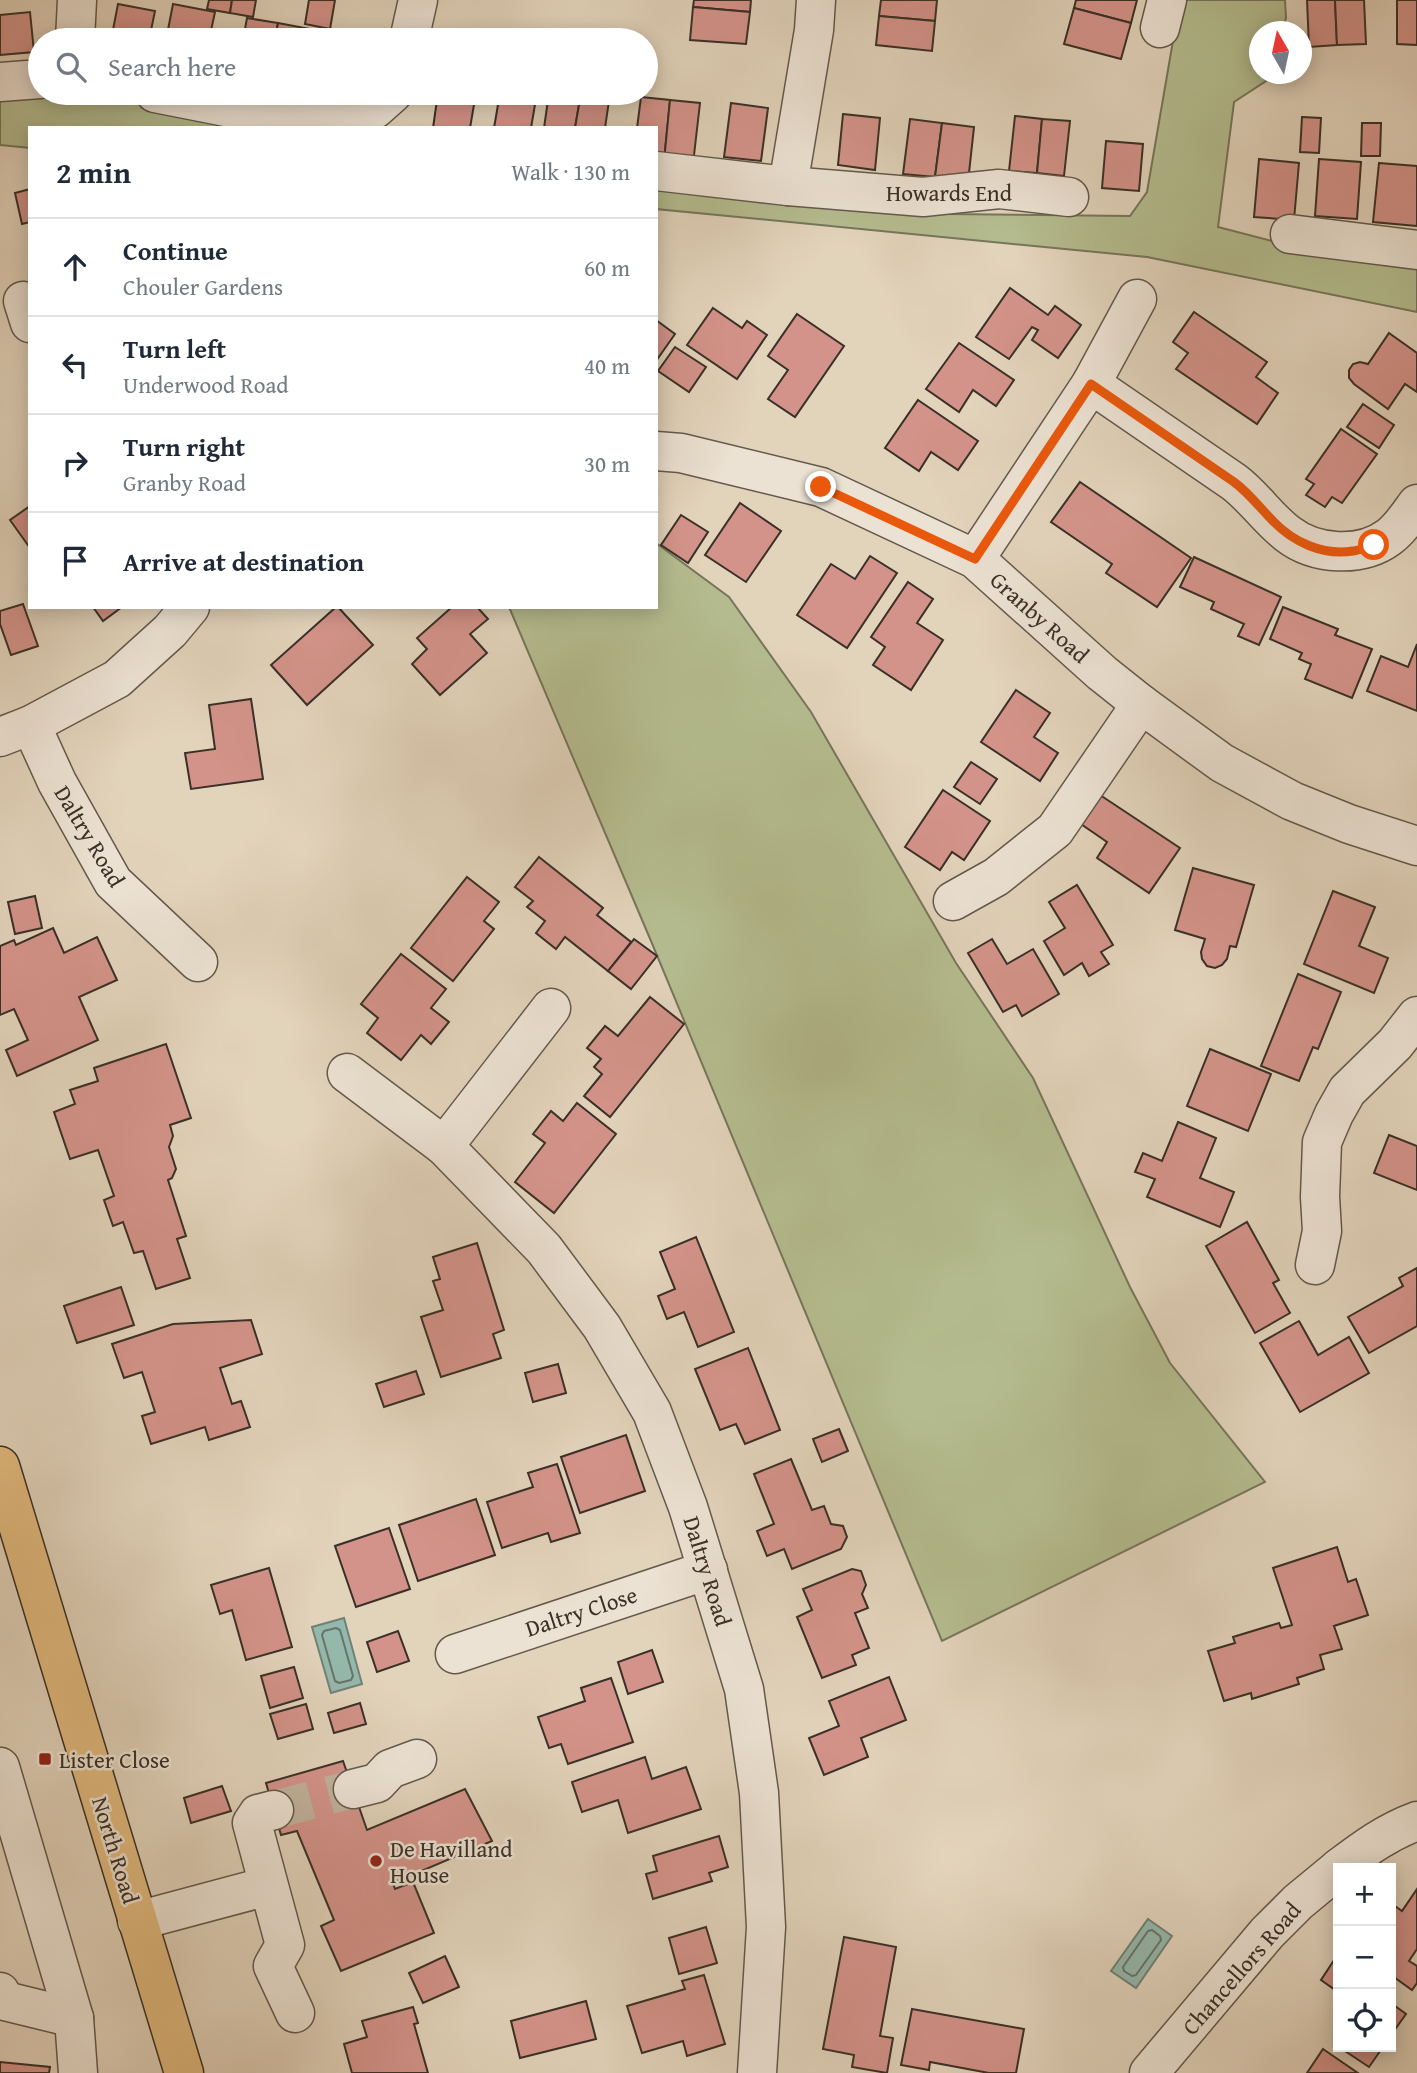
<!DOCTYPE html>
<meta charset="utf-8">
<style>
body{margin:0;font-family:"Gentium Book Plus",serif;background:#f6f6f7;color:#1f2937}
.controls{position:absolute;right:21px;bottom:21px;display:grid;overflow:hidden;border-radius:0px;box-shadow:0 4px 18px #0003}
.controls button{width:63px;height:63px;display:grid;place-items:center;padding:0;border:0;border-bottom:2px solid #e0e1e3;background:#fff;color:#1f2937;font:35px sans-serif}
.compass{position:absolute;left:1249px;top:21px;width:63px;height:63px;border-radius:50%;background:#fff;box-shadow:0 4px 18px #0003;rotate:351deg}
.stop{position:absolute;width:21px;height:21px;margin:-16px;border:5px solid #ea580c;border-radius:50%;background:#fff}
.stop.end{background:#ea580c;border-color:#fff;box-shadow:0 2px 7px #0008}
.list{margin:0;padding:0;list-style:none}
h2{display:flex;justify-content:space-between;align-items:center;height:91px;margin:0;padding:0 28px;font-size:30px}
h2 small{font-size:23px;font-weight:400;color:#747a83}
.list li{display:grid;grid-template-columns:46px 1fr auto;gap:21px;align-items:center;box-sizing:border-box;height:98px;padding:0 28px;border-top:2px solid #e0e1e3}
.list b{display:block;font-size:26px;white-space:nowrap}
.list p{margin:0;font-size:23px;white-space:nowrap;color:#747a83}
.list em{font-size:23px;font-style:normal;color:#747a83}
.icon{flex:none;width:38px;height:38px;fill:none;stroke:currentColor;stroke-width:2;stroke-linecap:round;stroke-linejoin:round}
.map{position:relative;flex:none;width:1417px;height:2073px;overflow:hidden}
.search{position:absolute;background:#fff;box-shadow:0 4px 18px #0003;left:28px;top:28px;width:630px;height:77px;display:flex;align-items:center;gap:18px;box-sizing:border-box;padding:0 24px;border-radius:38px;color:#747a83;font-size:26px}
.panel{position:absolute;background:#fff;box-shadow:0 4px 18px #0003;left:28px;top:126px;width:630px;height:483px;border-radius:0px}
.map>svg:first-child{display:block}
.green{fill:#b4bc8f;stroke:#76765b;stroke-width:2}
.water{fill:#95b8ac;stroke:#708277;stroke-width:2}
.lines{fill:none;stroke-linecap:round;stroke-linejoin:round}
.shore{stroke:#67746a;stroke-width:2}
.building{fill:#d4938a;stroke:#393027;stroke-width:2}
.minor-tunnel{stroke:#c0b29d;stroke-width:38;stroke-dasharray:38 19;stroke-linecap:butt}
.minor-casing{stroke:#63594c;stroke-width:41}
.major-casing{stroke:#393027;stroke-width:41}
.minor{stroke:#ece2d3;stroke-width:38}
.major{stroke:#e1ba7e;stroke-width:38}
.route{stroke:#ea580c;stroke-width:9}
.poi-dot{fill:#8f2418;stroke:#ece2d3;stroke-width:2.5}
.labels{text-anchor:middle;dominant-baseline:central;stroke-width:5;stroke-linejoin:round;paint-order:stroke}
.street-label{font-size:23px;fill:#393027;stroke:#ece2d3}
.poi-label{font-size:23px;fill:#393027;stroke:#ece2d3;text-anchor:start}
</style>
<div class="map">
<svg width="1417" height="2073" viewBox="0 0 1417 2073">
<rect width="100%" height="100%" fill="#e2d3bb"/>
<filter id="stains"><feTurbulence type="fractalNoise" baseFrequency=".00286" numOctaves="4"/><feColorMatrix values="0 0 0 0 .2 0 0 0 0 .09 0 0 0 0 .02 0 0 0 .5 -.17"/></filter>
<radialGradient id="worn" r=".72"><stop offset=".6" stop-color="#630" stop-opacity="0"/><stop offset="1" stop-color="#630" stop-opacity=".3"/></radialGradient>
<g class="green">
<polygon points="1180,0 1285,0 1286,18 1282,31 1260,32 1260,74 1271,74 1269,79 1234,102 1218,227 1310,251 1417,266 1417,312 1147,257 656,209 656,180 946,214 1130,216 1147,192"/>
<polygon points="63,95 333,128 30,128 30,148 0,145 0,99"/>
<polygon points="656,543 729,597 811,712 956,963 1033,1078 1130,1287 1170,1363 1265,1482 942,1641 651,941 509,607 656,607"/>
</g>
<g class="water">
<polygon points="344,1618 362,1684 331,1693 312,1627"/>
<polygon points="1148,1919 1172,1936 1136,1988 1111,1971"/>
</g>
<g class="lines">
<g class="shore">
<polygon points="336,1628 340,1630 353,1676 351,1680 339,1683 335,1681 322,1635 324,1631"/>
<polygon points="1152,1930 1160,1936 1161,1940 1136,1975 1132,1976 1124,1971 1123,1967 1148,1931"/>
</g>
</g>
<g class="building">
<polygon points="209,0 232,0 230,13 207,9"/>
<polygon points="232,0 256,0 253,17 230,13"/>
<polygon points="309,0 335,0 330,29 305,24"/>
<polygon points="694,0 751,0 750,12 693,7"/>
<polygon points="881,0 937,0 935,21 879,16"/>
<polygon points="1076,0 1137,0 1131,23 1074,8"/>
<polygon points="1307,0 1335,0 1337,45 1309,47"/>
<polygon points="1335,0 1364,0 1366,44 1337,45"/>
<polygon points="1397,0 1417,0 1417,45 1397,44"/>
<polygon points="118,4 155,11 149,40 111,40"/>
<polygon points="173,4 215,12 209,40 166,40"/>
<polygon points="693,7 750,12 746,44 690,40"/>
<polygon points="1074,8 1131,23 1121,59 1064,44"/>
<polygon points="30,12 34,52 0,55 0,15"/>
<polygon points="879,16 935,21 932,51 876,45"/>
<polygon points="247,18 278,23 275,40 243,40"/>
<polygon points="278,23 310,29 308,40 275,40"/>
<polygon points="438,93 476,93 470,128 433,128"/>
<polygon points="500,93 537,93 531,128 494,128"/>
<polygon points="549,93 581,93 575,128 544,128"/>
<polygon points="581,93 610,94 605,128 575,128"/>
<polygon points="641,97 670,100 664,161 656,160 656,128 637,128"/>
<polygon points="670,100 700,103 693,164 664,161"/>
<polygon points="731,103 768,108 761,161 724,157"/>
<polygon points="843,114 880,118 875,170 838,165"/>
<polygon points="1015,116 1042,119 1037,173 1009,171"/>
<polygon points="1302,117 1321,118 1319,153 1300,152"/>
<polygon points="910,119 942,123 935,177 903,174"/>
<polygon points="1042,119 1070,121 1064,176 1037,173"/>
<polygon points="942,123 974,127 968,182 935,177"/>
<polygon points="1362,123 1381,123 1380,156 1361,156"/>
<polygon points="1106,141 1143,144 1139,191 1102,188"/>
<polygon points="1259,159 1299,163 1294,220 1254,217"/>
<polygon points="1319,159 1361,162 1357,219 1315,216"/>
<polygon points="1379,163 1417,166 1417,226 1373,222"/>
<polygon points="30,189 30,222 22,224 15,193"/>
<polygon points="1010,288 1048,315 1055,306 1081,325 1058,358 1032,340 1038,330 1032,327 1009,359 976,337"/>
<polygon points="713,308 742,328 747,321 767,335 737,379 687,345"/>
<polygon points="1194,312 1267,362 1256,377 1278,393 1257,424 1176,369 1188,353 1173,342"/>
<polygon points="797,314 844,346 795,417 768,399 788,370 768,356"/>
<polygon points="656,320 675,334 656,361"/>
<polygon points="1389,333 1417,353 1417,392 1405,384 1388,409 1354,384 1349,378 1349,370 1353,364 1360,362 1368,364"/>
<polygon points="959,343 1014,380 996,406 973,390 959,412 926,389"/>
<polygon points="675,347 706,367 689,392 658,371"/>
<polygon points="918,400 978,441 958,470 931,452 919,471 885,448"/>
<polygon points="1363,404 1394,425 1379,448 1347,427"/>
<polygon points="1341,429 1377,454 1342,503 1332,497 1325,507 1306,495 1314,484 1306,479"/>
<polygon points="1080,482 1191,558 1157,607 1106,573 1112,564 1051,522"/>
<polygon points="740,503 781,531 746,582 705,555"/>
<polygon points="30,506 30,548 10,520"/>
<polygon points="681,515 708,532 688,563 661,545"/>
<polygon points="870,556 897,573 847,648 797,615 831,564 855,579"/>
<polygon points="1194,557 1281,597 1259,645 1238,636 1244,624 1211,609 1214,602 1180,587"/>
<polygon points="908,582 933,599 917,623 943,640 911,690 873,665 885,647 871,637"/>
<polygon points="23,604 38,646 11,655 0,624 0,611"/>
<polygon points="93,607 122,607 103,621"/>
<polygon points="336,607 338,607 373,645 307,705 271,665"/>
<polygon points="452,607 477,607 488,619 470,634 487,653 440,695 412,664 427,649 417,638"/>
<polygon points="1283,607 1338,629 1335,635 1372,649 1352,698 1305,679 1311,664 1299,659 1302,653 1270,639"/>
<polygon points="1417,644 1417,711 1367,691 1381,656 1408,667"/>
<polygon points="1016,690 1050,713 1034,737 1058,753 1040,781 981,742"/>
<polygon points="251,699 263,779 191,789 185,753 215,749 209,705"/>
<polygon points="971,762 997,779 980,804 954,787"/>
<polygon points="943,790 990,821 964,860 952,852 940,870 905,847"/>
<polygon points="1097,793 1180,848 1149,893 1097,858 1107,842 1078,822"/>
<polygon points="539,857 603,908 597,915 631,942 608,971 565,937 556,949 536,933 545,921 527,907 533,901 515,887"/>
<polygon points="1193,868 1254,885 1236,947 1230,946 1227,959 1222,965 1215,968 1207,966 1202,959 1201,952 1205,939 1175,930"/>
<polygon points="467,877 499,902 484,921 494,929 453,981 411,948"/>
<polygon points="1077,885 1113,945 1101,952 1109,964 1089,976 1082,963 1064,975 1044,941 1065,928 1049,902"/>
<polygon points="1333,891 1375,907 1359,946 1388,958 1374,993 1304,964"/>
<polygon points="35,896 42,928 15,934 8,902"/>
<polygon points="53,928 64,953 97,937 117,980 79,997 98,1040 17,1076 6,1050 28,1040 14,1009 0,1015 0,946 14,940 16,945"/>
<polygon points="634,939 657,956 631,989 608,971"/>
<polygon points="992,939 1007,964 1033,949 1059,994 1022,1016 1016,1005 1003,1012 968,953"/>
<polygon points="401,954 446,989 431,1008 449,1022 431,1044 421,1035 401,1060 367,1033 378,1018 361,1004"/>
<polygon points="1298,974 1341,992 1318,1049 1313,1047 1299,1081 1261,1066"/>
<polygon points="650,997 684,1024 610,1117 584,1096 602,1074 594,1067 601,1059 587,1048 605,1026 618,1036"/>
<polygon points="166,1044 191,1118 170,1125 173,1136 169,1147 176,1169 172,1178 168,1180 186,1236 177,1239 190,1278 156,1289 143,1251 134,1253 123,1222 113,1226 104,1200 114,1196 98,1150 70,1159 54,1112 75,1104 70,1090 98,1081 94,1068"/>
<polygon points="1210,1049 1271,1074 1248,1131 1187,1106"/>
<polygon points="577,1103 616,1134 554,1213 515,1182 545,1143 533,1134 551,1111 563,1121"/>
<polygon points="1178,1122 1216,1138 1200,1178 1234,1192 1220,1227 1147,1197 1155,1179 1135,1172 1143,1153 1162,1161"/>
<polygon points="1389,1135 1417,1146 1417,1190 1374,1173"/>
<polygon points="1247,1222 1279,1280 1273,1283 1290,1313 1255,1333 1206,1246"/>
<polygon points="696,1237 734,1332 698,1347 684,1312 667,1319 658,1296 675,1289 660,1252"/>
<polygon points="477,1243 504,1330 493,1334 501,1358 441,1377 421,1317 443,1310 433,1281 440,1279 433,1257"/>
<polygon points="1417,1268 1417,1326 1369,1353 1348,1317 1403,1286 1399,1278"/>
<polygon points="121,1287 134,1325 77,1343 64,1306"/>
<polygon points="251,1320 262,1354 220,1368 232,1404 241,1401 250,1427 209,1440 205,1427 151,1444 142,1416 155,1412 142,1372 124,1378 112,1344 173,1324"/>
<polygon points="1299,1321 1318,1355 1349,1337 1369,1373 1300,1412 1260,1343"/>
<polygon points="748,1348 780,1430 745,1444 736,1424 720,1430 695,1369"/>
<polygon points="558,1364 566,1393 533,1402 525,1373"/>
<polygon points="416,1371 424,1394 384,1407 376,1384"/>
<polygon points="839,1429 848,1451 822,1462 813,1439"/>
<polygon points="626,1435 645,1491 580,1513 561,1457"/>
<polygon points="791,1459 812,1510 824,1506 831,1524 843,1526 847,1537 841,1549 792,1569 784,1549 767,1556 757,1531 774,1524 754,1474"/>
<polygon points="557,1464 580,1533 551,1542 548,1533 502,1548 487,1502 533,1487 528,1473"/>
<polygon points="476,1499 495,1555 418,1581 399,1525"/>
<polygon points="389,1528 410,1589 356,1607 335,1546"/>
<polygon points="1337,1547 1348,1582 1356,1579 1368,1615 1334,1626 1342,1649 1320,1655 1324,1669 1297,1678 1299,1684 1252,1699 1251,1693 1224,1701 1208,1651 1235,1643 1233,1637 1279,1623 1281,1628 1292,1625 1273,1568"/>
<polygon points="269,1568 292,1647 246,1660 232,1610 220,1614 211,1585"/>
<polygon points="852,1569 861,1571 866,1585 862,1594 868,1608 855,1613 869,1648 852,1655 856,1665 822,1678 797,1617 812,1610 803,1589"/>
<polygon points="398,1631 409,1661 377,1672 367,1642"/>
<polygon points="652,1650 663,1682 628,1694 618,1662"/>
<polygon points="294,1667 303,1698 270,1708 261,1676"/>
<polygon points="889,1677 906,1720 861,1738 868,1757 824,1775 809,1738 839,1726 829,1701"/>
<polygon points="611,1678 633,1742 568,1764 561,1744 549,1748 538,1717 585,1701 581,1688"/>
<polygon points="360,1703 366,1724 334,1733 328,1713"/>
<polygon points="306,1704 313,1729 278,1739 270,1714"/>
<polygon points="645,1757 652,1779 686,1767 701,1809 628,1833 618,1800 582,1812 572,1782"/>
<polygon points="343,1761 367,1830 465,1789 492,1841 393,1883 395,1889 413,1882 434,1933 341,1971 321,1926 334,1920 297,1831 281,1835 266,1783"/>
<polygon points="222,1786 231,1811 191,1823 184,1798"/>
<polygon points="719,1836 728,1867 709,1873 712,1881 653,1899 646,1874 657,1871 653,1856"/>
<polygon points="1417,1889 1417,1949 1409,1961 1417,1966 1417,1983 1412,1990 1391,1975 1391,1911 1395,1906 1402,1911"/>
<polygon points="706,1927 717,1963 679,1974 669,1938"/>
<polygon points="844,1937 896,1947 880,2036 893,2038 887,2073 852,2067 854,2055 823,2049"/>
<polygon points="1338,1954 1338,1992 1321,1980"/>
<polygon points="445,1956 459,1987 423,2003 409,1973"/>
<polygon points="704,1975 725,2044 687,2056 683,2041 642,2053 627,2006 685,1989 682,1981"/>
<polygon points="586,2001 596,2039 520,2058 511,2021"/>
<polygon points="1391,2003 1406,2014 1391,2035"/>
<polygon points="413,2007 418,2023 414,2024 428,2073 352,2073 344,2044 367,2037 362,2021"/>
<polygon points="912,2009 1024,2029 1016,2073 989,2073 930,2062 929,2070 901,2065"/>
<polygon points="1339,2047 1383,2047 1369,2067"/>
<polygon points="1323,2049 1358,2073 1307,2073"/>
<polygon points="0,2062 50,2067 49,2073 0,2073"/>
</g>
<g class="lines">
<polyline class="minor-tunnel" points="274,1810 353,1789"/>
<g class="minor-casing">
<g id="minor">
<polyline points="1160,28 1167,0"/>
<polyline points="75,40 77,0"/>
<polyline points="409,40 418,0"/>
<polyline points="0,82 40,79"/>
<polyline points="155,93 241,110 345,122 375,109 393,93"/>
<polyline points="656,171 788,186 923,197 999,189 1069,197"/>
<polyline points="788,186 814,30 816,0"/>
<polyline points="1290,234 1417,250"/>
<polyline points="23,301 30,323"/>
<path d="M1091,384L1234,482C1254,497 1268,519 1288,534C1315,555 1361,558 1389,537C1400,529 1409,515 1417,504"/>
<polyline points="656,451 681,453 821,487 975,559 1102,673 1141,704 1222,763 1292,801 1349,824 1417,846"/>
<polyline points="975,559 1091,384 1137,299"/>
<polyline points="31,725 57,782 113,882 198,962"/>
<polyline points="0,737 31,725 117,679 170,631 190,607"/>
<polyline points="953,901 996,877 1055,830 1141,704"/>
<polyline points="347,1073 444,1146 544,1249 602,1327 652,1412 688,1507 744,1689 759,1793 766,1927 757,2073"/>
<polyline points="444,1146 551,1008"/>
<polyline points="1315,1265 1322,1231 1320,1197 1322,1142 1334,1114 1347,1091 1395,1044 1417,1016"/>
<polyline points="455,1654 708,1570"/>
<polyline points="0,1767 74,2018 78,2073"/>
<polyline points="353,1789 377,1783 390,1769 417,1759"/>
<polyline points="274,1810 258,1814 252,1823 285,1945 273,1966 295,2013"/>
<path d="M1339,1868C1364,1849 1387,1832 1417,1821"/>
<polyline points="137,1921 268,1886"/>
<polyline points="0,1992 5,2001 74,2018"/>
<polyline points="1149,2073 1267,1933 1298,1902 1338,1869"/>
</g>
</g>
<g class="major-casing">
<polyline id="major" points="0,1466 184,2073"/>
</g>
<use href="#minor" class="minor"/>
<use href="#major" class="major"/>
</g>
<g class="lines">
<path class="route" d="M821,487L975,559L1091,384L1234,482C1249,493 1260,508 1273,521C1293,542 1323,556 1353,551C1360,550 1367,547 1374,545"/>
</g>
<g class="poi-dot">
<rect x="38" y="1752" width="14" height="14" rx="3.5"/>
<circle cx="376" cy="1861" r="7"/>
</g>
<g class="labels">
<g class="street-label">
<text x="949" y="192">Howards End</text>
<text transform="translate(1040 617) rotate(42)">Granby Road</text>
<text transform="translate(90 836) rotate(59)">Daltry Road</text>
<text transform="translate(708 1571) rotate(73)">Daltry Road</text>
<text transform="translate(581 1611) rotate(-18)">Daltry Close</text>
<text transform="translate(116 1850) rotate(73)">North Road</text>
<text transform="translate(1241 1968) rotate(-49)">Chancellors Road</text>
</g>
<g class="poi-label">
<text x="59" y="1759">Lister Close</text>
<text x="390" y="1848">De Havilland<tspan x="390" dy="26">House</tspan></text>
</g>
</g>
<rect width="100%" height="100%" filter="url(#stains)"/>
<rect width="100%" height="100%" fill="url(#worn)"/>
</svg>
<div class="controls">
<button>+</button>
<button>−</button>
<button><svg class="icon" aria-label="locate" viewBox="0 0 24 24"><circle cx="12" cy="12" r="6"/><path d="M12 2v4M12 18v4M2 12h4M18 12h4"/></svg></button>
</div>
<svg class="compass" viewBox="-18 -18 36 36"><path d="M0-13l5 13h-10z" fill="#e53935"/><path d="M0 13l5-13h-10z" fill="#747a83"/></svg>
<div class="stop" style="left:1374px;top:545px"></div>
<div class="stop end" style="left:821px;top:487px"></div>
<div class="search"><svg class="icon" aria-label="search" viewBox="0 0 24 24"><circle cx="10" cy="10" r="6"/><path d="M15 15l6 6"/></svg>Search here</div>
<section class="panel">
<h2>2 min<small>Walk · 130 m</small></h2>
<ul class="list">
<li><svg class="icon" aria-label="ahead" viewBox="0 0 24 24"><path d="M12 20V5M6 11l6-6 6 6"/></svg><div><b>Continue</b><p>Chouler Gardens</p></div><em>60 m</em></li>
<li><svg class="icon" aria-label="left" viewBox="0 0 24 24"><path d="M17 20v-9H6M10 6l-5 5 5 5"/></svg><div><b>Turn left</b><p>Underwood Road</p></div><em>40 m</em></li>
<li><svg class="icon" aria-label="right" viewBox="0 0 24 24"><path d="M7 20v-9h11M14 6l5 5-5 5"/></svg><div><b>Turn right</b><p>Granby Road</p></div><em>30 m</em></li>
<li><svg class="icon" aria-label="arrive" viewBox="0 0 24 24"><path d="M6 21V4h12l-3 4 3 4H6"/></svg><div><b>Arrive at destination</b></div></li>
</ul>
</section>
</div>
